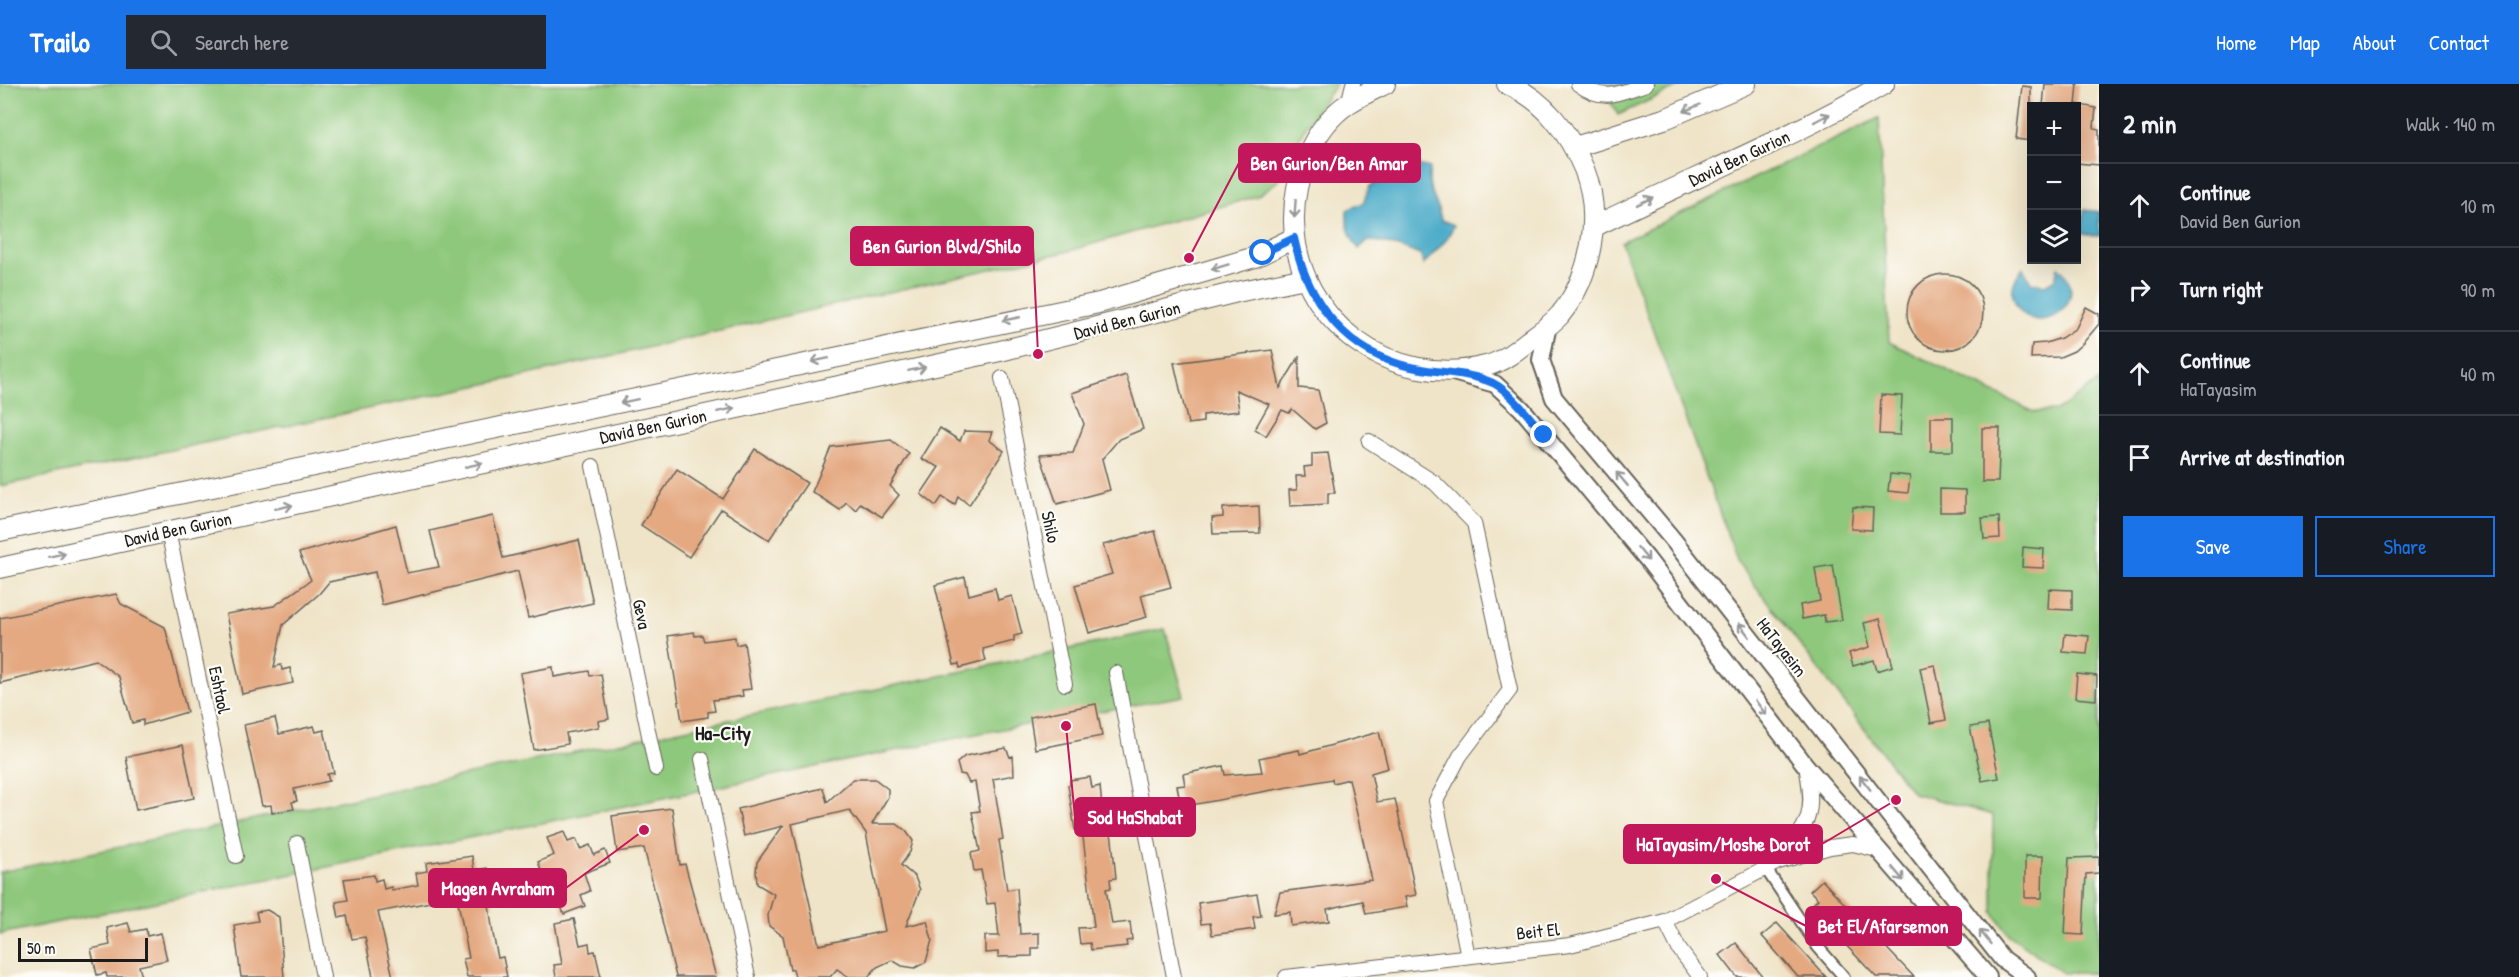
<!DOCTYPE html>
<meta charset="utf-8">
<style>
body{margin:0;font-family:"Patrick Hand",sans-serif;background:#242831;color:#f1f3f6}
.controls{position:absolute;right:18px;top:18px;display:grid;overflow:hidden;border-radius:0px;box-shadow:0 6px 24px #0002}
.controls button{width:54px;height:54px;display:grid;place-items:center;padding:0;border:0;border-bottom:2px solid #363941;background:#171b24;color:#f1f3f6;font:30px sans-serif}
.scale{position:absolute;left:18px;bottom:15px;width:130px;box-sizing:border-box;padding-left:6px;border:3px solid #1c1c1c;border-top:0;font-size:16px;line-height:21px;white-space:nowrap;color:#1c1c1c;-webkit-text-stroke:4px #fdfcf7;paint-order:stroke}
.stop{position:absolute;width:18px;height:18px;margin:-14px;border:4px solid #1a73e8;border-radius:50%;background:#fff}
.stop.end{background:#1a73e8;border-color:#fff;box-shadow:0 2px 6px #0008}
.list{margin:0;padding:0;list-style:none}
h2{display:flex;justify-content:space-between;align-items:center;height:78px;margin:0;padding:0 24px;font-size:26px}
h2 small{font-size:20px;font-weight:400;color:#9ea1a6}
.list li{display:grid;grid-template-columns:39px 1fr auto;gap:18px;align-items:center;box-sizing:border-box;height:84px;padding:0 24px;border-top:2px solid #363941}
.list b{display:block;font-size:22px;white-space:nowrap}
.list p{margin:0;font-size:20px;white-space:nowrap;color:#9ea1a6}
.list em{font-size:20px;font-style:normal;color:#9ea1a6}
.actions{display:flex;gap:12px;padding:18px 24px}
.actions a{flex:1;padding:14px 0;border:2px solid #1a73e8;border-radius:0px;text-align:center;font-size:21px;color:#1a73e8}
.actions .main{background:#1a73e8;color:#fff}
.icon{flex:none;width:33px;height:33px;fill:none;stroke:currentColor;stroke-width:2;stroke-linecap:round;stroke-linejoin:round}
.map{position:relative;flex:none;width:2099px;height:893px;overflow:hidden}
header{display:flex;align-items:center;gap:36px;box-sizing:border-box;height:84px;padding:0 30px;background:#1a73e8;color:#fff}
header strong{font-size:28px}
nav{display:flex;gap:33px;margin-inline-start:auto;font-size:21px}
.search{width:420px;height:54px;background:#242831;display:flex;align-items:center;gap:15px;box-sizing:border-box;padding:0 21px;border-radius:0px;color:#9ea1a6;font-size:22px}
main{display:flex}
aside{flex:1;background:#171b24}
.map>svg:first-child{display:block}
.green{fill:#8ec87c;stroke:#55724c;stroke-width:1.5}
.water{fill:#49aac8;stroke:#326372;stroke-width:1.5}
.building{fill:#e4a981;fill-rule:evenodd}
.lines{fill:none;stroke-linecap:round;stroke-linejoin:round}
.pedestrian-casing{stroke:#666258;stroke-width:14}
.minor-casing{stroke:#666258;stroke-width:16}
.tertiary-casing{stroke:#666258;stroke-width:20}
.secondary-casing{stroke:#666258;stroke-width:22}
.pedestrian{stroke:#fff;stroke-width:10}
.minor{stroke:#fff;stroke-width:14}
.tertiary{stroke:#fff;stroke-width:16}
.secondary{stroke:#fff;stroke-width:20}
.oneway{stroke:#999}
.route{stroke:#1a73e8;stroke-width:8}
.labels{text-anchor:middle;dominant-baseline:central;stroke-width:4.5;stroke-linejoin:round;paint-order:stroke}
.street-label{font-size:18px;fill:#1c1c1c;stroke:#fdfcf7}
.neighbourhood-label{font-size:20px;font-weight:bold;fill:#1c1c1c;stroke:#fdfcf7}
.leader{fill:none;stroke:#c2185b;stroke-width:2}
.callout-dot{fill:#c2185b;stroke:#fdfcf7;stroke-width:2}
.callout{fill:#c2185b;stroke:#c2185b;stroke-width:2}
.callout-label{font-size:20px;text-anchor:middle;font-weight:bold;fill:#fff}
</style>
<header>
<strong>Trailo</strong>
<div class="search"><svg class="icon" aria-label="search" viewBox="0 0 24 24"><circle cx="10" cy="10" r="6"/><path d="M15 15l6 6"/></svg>Search here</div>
<nav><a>Home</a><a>Map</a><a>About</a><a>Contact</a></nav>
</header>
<main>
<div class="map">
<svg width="2099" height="893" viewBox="0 0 2099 893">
<rect width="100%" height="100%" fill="#fdfcf7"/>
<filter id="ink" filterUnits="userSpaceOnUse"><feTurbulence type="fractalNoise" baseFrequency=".0167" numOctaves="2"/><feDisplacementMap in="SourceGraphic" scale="12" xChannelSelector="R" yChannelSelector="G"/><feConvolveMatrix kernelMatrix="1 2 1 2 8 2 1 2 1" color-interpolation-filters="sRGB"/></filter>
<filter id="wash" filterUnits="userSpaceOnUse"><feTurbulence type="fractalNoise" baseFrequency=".008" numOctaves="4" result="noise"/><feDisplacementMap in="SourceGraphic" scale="24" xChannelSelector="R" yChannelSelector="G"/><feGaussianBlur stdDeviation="1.35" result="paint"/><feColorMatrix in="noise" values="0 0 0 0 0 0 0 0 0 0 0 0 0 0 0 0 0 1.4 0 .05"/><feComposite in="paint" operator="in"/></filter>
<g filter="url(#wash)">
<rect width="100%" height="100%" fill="#efe4c8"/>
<g class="green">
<polygon points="0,0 1336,0 1308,39 1278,97 1257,112 1069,167 528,291 0,402"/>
<polygon points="1600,0 1684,0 1618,31"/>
<polygon points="1879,34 1889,258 2034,328 2056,327 2099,297 2099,889 2063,889 2009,851 1993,828 1993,731 1913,709 1738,479 1621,158"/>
<polygon points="1165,545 1184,612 981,649 0,850 0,788"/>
</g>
<g class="water">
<path d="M1390,74L1430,84C1426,111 1437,112 1441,136L1454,141L1447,155L1423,181L1421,172C1415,168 1378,156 1371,157C1365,157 1363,161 1359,165C1349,152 1346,142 1347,126L1363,119L1370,102L1385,94Z"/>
<polygon points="2084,126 2099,128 2099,152 2081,149"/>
<path d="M2058,183C2098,217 2033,261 2015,218C2009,205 2015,194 2023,184L2031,198L2045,201L2055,195Z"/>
</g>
<g id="blocks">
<g class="building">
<polygon points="2045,0 2078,0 2076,22 2043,22"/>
<polygon points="2022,2 2031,3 2031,57 2016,55"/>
<polygon points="2076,20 2096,24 2094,44 2099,45 2099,81 2076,79"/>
<circle cx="1945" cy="228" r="38"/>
<polygon points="2086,223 2099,230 2099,240 2083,259 2074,267 2060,273 2031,274 2032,260 2046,259 2061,254 2076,244"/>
<polygon points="1272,266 1280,304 1299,273 1299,304 1318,306 1326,339 1315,345 1292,325 1289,329 1282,326 1266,352 1255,345 1269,320 1236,306 1239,327 1203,331 1203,338 1188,340 1174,279"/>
<polygon points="1126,291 1143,345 1119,355 1102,375 1110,406 1057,420 1040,371 1073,369 1084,340 1072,309"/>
<polygon points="1881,311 1902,312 1900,351 1879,350"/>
<rect x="1931" y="333" width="22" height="34"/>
<polygon points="940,344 960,357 964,347 992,348 989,356 1004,367 969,421 958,412 955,421 942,413 936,422 921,410 939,383 921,375"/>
<polygon points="1982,344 2000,344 1998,398 1982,398"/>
<polygon points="891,356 909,370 890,402 899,411 882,433 860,419 856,426 846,418 840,426 812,408 831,363"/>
<polygon points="755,365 807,399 769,456 721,425 689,473 641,441 677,385 723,415"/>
<polygon points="1328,369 1335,409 1328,409 1328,420 1290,422 1289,406 1297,406 1296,392 1305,392 1304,383 1312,382 1312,370"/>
<polygon points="1890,390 1910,392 1908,409 1888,407"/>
<polygon points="1940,405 1965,406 1965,428 1940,428"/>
<polygon points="1259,422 1260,449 1213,450 1212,434 1223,433 1223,424"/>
<polygon points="1853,423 1873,424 1872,446 1851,445"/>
<polygon points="493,432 503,474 579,456 593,519 528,534 518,487 382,521 375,488 329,498 319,510 283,541 274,583 281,581 282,586 290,584 293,599 242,610 226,530 274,522 311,496 299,469 396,441 407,489 439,483 430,447"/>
<polygon points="1999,433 2000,454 1984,455 1982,434"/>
<polygon points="1155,447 1171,503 1141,511 1147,533 1089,549 1075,501 1112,490 1103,461"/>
<polygon points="2023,463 2044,465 2043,484 2022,483"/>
<polygon points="1833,481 1842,536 1825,538 1824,531 1802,535 1800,521 1820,517 1815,484"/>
<polygon points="965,493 969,511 995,504 998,516 1012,512 1022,550 1014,552 1014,557 983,565 986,577 960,584 959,580 954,581 935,501"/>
<polygon points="2049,505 2072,506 2072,526 2048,525"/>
<polygon points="116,510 121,520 165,543 187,628 143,641 143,636 132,639 119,593 96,576 0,599 0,534"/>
<polygon points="1880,535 1893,582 1877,587 1874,576 1853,582 1849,569 1870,563 1864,539"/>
<polygon points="694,548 695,552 702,551 704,557 735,553 736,561 744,559 751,605 742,606 743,612 713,616 715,627 708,628 708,633 682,637 668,552"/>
<polygon points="2065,550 2089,552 2087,570 2063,568"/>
<polygon points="1935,581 1946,636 1931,639 1920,584"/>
<polygon points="553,583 554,593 589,587 590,592 601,590 609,635 598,637 599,643 566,649 568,660 534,666 520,589"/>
<polygon points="2077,590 2097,592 2096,616 2075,614"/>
<polygon points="1096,620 1102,652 1035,665 1030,633"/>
<polygon points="275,634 279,650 314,642 316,648 324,646 334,689 327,690 329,697 294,705 297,717 292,718 294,725 272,729 271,721 262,722 244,641"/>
<polygon points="1988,640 1999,694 1982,697 1970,643"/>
<polygon points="1379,648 1388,684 1371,689 1377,718 1395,715 1416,811 1405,813 1407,823 1366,830 1363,817 1327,825 1329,837 1291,842 1290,828 1274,830 1280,808 1372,796 1349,695 1333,699 1332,695 1181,723 1177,702 1185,701 1183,690 1223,682 1225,691 1262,688 1259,674 1299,666 1300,670"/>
<polygon points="183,661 194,714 136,726 126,673"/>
<polygon points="1006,664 1010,673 1013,672 1014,691 993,695 1003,755 999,756 1007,806 1017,804 1020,850 1039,849 1039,864 1032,864 1032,872 998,873 998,868 985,869 985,852 999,852 995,819 987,820 981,786 974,787 971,769 980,767 972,728 980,727 975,698 969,699 965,691 960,690 957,679 965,672"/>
<polygon points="1090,693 1092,704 1100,702 1104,744 1110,743 1112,756 1116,794 1110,795 1111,804 1106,805 1112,840 1130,838 1132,856 1126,857 1127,862 1091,866 1090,859 1080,860 1078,844 1094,843 1082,745 1075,746 1068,701 1070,701 1070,696"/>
<path d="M853,695H875L888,705V713L872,740H897L906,747L913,757L910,768L901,781L915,793L920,806L906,842L927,837L932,856L926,878L915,884L902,882L892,876L877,883L868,893H849L837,885L830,893H795L793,885L790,886L783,852L769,842L768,831L774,810L757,800L756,787L757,778L783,742L744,752L738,725L823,704L827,718ZM849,726L866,749L885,847L819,861L792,740Z"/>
<polygon points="672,724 680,781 685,780 716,893 676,893 644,764 617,768 612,732"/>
<polygon points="564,748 568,758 576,755 580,765 590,761 594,771 605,766 610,779 584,789 590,807 581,811 585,822 564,830 551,797 546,799 538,778 554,771 547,754"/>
<polygon points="472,772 474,786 487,784 493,821 489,821 493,850 498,874 503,873 507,893 467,893 463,875 469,874 457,813 378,828 393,893 373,893 365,853 352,855 347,832 339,834 336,818 348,816 344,795 374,791 375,797 382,795 384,805 391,803 392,806 418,801 416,789 427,787 426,779"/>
<polygon points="2025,772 2043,772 2042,814 2025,814"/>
<polygon points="2099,773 2099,789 2086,790 2083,851 2065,850 2069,774"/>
<polygon points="1822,796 1914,893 1876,893 1810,823 1818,815 1810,807"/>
<polygon points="1257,810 1261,832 1253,833 1255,845 1212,851 1210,839 1201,840 1198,819"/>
<polygon points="267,826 279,833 284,893 241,893 234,841 258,837 256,828"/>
<polygon points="574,835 580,861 589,859 590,868 595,867 601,893 556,893 554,881 562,880 555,839"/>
<polygon points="128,839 131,848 146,845 147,852 161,849 167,876 139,882 142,893 107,893 106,889 97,891 91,865 110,861 107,844"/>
<polygon points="1777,839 1826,893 1798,893 1762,852"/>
<polygon points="1736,859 1741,865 1763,893 1737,893 1720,871"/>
</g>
</g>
</g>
<g filter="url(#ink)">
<use href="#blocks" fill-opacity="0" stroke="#666258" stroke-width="1.5"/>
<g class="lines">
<g class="pedestrian-casing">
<polyline id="pedestrian" points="1766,785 1818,863 1844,893"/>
</g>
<g class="minor-casing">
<g id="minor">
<path d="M1578,0C1604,19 1619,9 1646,0"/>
<polyline points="1348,20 1353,0"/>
<polyline points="1002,294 1065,600"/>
<polyline points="1369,357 1435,399 1474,439 1510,606 1460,672 1436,717 1468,872"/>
<polyline points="593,382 656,685"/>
<polyline points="168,447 236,772"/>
<polyline points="1116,589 1174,893"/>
<polyline points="702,675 748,893"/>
<polyline points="297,759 323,893"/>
<path d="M1778,778C1809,738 1816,733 1806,682"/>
<polyline points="1665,837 1679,865 1700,893"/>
<polyline points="1286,893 1570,861 1665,837 1778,778 1830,763 1853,760 1877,766"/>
</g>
</g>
<g class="tertiary-casing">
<g id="tertiary">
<polyline points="1548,241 1541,276 1554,314 1674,457 2002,875 2027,893"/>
<polyline points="1453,288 1495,300 1522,325 1647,475 1806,682 1988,893"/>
</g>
</g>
<g class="secondary-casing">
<g id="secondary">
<path d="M1385,0C1373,6 1360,12 1349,19C1312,43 1293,96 1294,138C1296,237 1391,306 1486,282C1503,278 1518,265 1532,254C1541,247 1552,240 1560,231C1591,193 1603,132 1584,85C1569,49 1544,15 1507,0"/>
<polyline points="1575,63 1667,34 1746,0"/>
<path d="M1593,143C1690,95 1790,55 1884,0"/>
<polyline points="0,447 1099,219 1255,173 1294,154"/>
<polyline points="0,484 1000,267 1237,208 1305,194"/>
</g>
</g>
<use href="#pedestrian" class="pedestrian"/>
<use href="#minor" class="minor"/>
<use href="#tertiary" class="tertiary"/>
<use href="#secondary" class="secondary"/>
</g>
<defs><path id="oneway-shaft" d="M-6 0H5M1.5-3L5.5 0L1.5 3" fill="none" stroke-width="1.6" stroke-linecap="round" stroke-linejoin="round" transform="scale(1.5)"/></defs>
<g class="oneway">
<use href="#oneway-shaft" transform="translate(1692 24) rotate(157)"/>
<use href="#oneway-shaft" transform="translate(1822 34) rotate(-27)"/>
<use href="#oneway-shaft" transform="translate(1645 117) rotate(-26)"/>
<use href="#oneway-shaft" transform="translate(1295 125) rotate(94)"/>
<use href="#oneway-shaft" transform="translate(1220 183) rotate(163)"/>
<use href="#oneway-shaft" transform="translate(1011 235) rotate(169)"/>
<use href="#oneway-shaft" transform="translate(820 276) rotate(168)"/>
<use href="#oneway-shaft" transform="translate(917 285) rotate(-12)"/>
<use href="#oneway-shaft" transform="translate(629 317) rotate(168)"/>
<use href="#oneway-shaft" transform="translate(726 326) rotate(-12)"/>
<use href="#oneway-shaft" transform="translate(474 381) rotate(-12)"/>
<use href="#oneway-shaft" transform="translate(1622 395) rotate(-130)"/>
<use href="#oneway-shaft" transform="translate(284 423) rotate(-12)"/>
<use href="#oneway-shaft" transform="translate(1643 470) rotate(51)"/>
<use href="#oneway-shaft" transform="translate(57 471) rotate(-12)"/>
<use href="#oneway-shaft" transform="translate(1744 546) rotate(-128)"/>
<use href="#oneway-shaft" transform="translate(1761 624) rotate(53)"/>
<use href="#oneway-shaft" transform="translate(1865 699) rotate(-128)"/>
<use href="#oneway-shaft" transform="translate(1898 790) rotate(50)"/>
<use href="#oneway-shaft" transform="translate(1985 853) rotate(-128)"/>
</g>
</g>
<g class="lines" filter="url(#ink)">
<path class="route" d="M1263,169L1294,154C1306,212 1340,262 1399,280C1430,290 1463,286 1493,299C1510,307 1532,336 1544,351"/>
</g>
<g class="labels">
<g class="street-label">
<text transform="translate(1739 74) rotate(-25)">David Ben Gurion</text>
<text transform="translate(1127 236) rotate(-14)">David Ben Gurion</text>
<text transform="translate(653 342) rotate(-12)">David Ben Gurion</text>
<text transform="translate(1051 443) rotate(78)">Shilo</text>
<text transform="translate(178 445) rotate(-12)">David Ben Gurion</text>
<text transform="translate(642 530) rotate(78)">Geva</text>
<text transform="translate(1782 563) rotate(52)">HaTayasim</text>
<text transform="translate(220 606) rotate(78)">Eshtaol</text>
<text transform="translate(1538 847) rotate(-6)">Beit El</text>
</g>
<g class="neighbourhood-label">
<text x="723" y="648">Ha-City</text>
</g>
</g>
<path class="leader" d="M1189 174L1239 79M1038 270L1033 162M1066 642L1075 733M1896 716L1822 760M644 746L566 804M1716 795L1806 842"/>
<g class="callout-dot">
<circle cx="1189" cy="174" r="6"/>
<circle cx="1038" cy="270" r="6"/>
<circle cx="1066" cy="642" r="6"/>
<circle cx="1896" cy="716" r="6"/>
<circle cx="644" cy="746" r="6"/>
<circle cx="1716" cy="795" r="6"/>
</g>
<g class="callout">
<rect x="1239" y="60" width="181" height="38" rx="6"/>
<rect x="851" y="143" width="182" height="38" rx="6"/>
<rect x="1075" y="714" width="120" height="38" rx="6"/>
<rect x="1624" y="741" width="198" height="38" rx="6"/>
<rect x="429" y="785" width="137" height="38" rx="6"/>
<rect x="1806" y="823" width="155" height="38" rx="6"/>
</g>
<g class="callout-label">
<text x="1329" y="86">Ben Gurion/Ben Amar</text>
<text x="942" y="169">Ben Gurion Blvd/Shilo</text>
<text x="1135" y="740">Sod HaShabat</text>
<text x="1723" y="767">HaTayasim/Moshe Dorot</text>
<text x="498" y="811">Magen Avraham</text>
<text x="1883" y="849">Bet El/Afarsemon</text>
</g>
</svg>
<div class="controls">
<button>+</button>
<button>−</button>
<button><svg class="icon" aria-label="layers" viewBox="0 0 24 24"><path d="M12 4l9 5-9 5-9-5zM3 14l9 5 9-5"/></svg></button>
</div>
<div class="scale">50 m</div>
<div class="stop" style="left:1263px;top:169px"></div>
<div class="stop end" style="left:1544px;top:351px"></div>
</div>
<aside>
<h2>2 min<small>Walk · 140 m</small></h2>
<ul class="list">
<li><svg class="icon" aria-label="ahead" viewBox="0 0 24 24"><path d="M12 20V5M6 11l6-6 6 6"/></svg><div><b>Continue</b><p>David Ben Gurion</p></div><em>10 m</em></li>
<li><svg class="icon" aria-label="right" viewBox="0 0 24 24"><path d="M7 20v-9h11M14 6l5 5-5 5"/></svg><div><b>Turn right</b></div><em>90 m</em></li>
<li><svg class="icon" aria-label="ahead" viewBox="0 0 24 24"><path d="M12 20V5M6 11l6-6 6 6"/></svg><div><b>Continue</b><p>HaTayasim</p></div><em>40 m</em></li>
<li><svg class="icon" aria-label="arrive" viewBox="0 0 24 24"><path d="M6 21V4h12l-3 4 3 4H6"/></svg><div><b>Arrive at destination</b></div></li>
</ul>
<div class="actions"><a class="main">Save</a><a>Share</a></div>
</aside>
</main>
